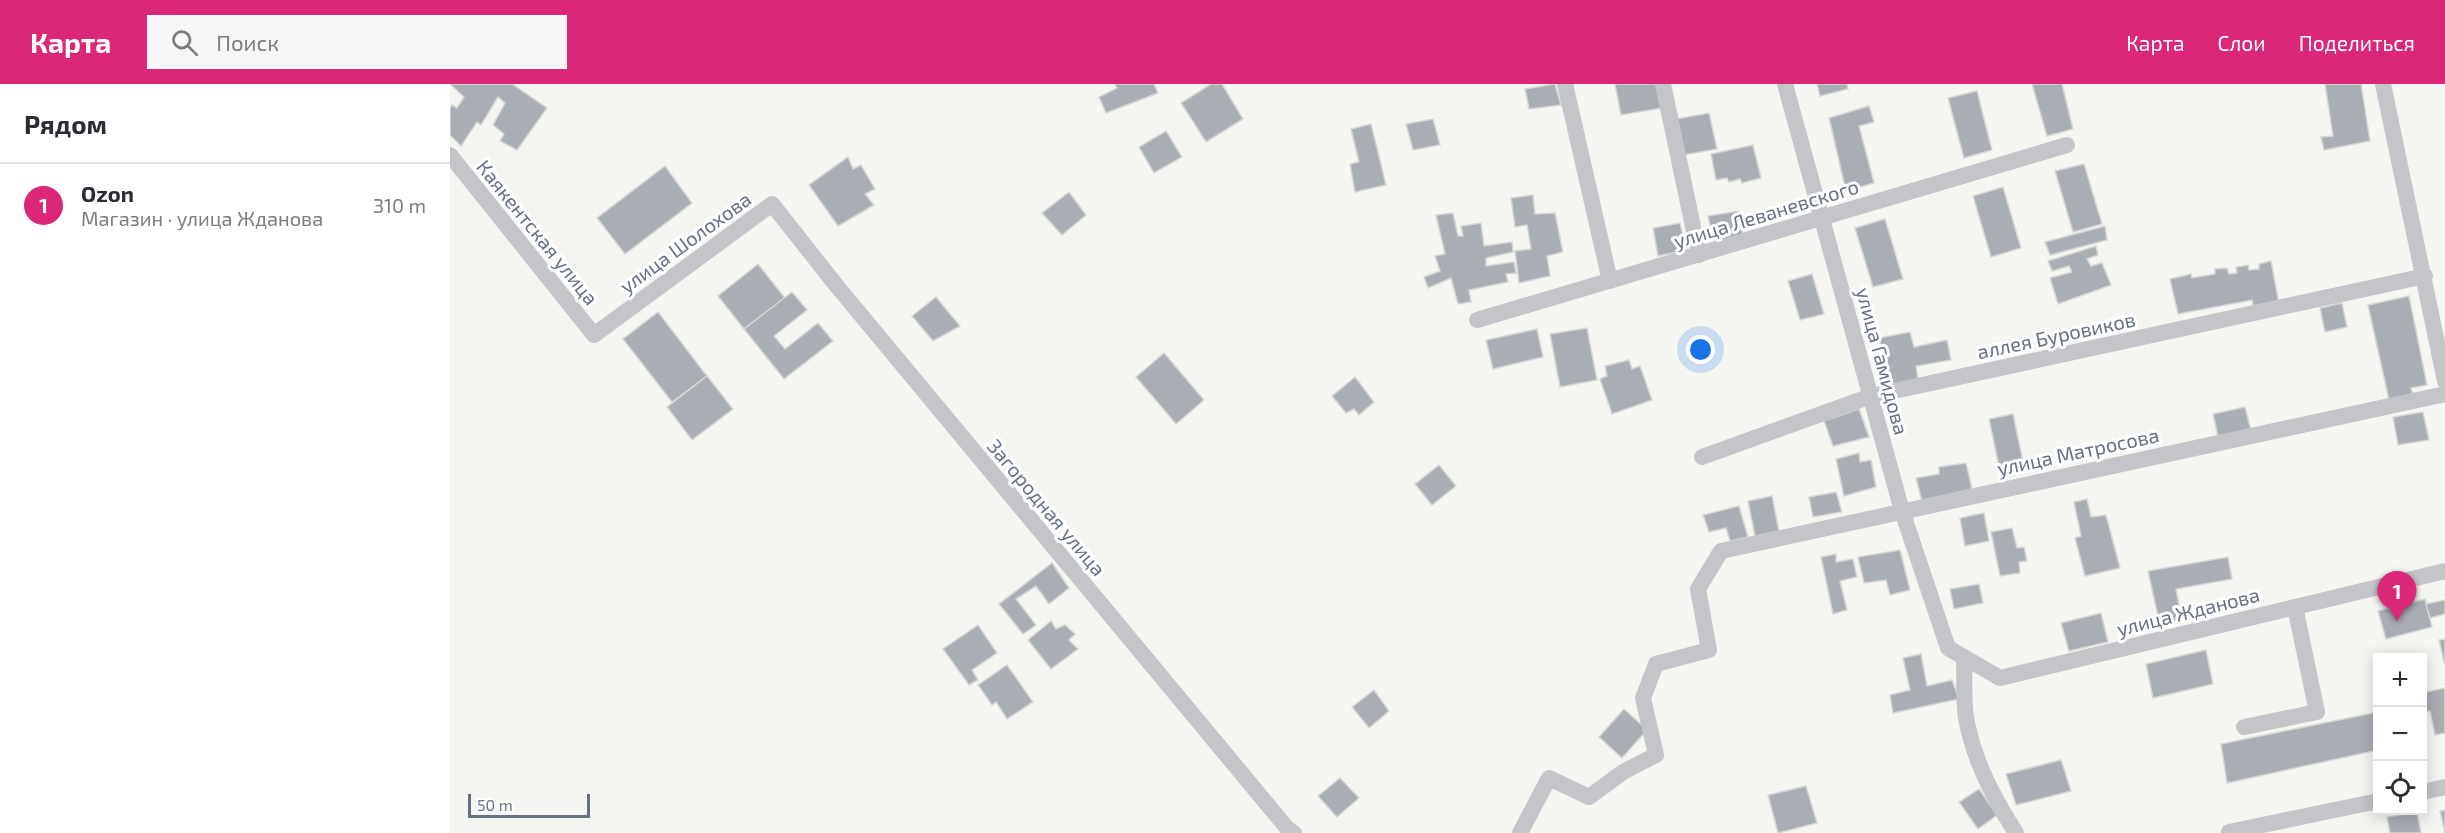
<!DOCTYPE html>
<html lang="ru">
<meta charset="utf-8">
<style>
body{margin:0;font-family:"Exo 2",sans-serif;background:#f7f7f7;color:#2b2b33}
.controls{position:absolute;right:18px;bottom:18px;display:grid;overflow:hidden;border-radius:0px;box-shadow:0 3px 15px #0003}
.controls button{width:54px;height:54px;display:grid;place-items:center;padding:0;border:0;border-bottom:2px solid #e1e1e2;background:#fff;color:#2b2b33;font:30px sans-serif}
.scale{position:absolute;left:18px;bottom:15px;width:122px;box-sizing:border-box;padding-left:6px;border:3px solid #667181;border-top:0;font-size:16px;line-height:21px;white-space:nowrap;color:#667181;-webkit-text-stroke:4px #fff;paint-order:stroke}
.you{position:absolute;left:1251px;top:266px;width:21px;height:21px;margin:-15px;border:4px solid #fff;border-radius:50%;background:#1a73e8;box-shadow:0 0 0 9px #1a73e833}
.badge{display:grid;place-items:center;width:39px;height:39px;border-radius:50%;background:#db2777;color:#fff;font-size:20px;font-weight:700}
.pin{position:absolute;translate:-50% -50px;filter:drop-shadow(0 2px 3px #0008)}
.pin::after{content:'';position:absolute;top:32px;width:21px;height:18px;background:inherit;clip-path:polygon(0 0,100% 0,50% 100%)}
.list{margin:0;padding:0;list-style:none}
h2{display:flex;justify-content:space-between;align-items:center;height:78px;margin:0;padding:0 24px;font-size:26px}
h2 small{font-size:20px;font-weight:400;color:#7c7c81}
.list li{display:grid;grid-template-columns:39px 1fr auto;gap:18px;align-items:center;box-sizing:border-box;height:84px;padding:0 24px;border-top:2px solid #e1e1e2}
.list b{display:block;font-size:22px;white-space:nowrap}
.list p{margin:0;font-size:20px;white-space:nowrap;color:#7c7c81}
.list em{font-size:20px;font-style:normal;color:#7c7c81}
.icon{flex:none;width:33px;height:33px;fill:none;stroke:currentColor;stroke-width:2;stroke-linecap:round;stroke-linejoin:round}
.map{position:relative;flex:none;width:1995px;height:749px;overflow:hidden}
header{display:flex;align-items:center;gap:36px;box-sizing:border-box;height:84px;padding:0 30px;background:#db2777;color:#fff}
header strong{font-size:28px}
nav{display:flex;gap:33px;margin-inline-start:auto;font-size:21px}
.search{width:420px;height:54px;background:#f7f7f7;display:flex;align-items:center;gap:15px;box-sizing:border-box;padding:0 21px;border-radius:0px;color:#7c7c81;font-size:22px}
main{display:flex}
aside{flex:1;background:#fff}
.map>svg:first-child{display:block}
.building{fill:#a9aeb5;stroke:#d6d6d4;stroke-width:1.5}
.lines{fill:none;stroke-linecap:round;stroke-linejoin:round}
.minor{stroke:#c3c5c9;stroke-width:16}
.labels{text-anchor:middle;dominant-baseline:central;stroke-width:6;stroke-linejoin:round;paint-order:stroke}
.street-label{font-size:20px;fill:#667181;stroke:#fff}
</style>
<header>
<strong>Карта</strong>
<div class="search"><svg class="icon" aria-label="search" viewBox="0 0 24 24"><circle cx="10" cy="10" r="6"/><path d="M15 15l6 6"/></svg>Поиск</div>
<nav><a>Карта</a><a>Слои</a><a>Поделиться</a></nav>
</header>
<main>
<aside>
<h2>Рядом<small></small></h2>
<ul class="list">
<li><span class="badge">1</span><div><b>Ozon</b><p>Магазин · улица Жданова</p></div><em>310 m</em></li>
</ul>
</aside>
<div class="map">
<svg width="1995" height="749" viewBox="0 0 1995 749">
<rect width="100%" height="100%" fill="#f5f5f2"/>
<g class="building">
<polygon points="0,0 62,0 97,24 67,66 50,57 54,50 43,41 55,19 48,13 31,41 27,38 11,62 0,51 0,24 2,21 7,24 14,13"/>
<polygon points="665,0 704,0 708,9 656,29 649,13 667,4"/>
<polygon points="761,0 772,0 793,35 756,58 731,19"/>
<polygon points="1105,0 1111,21 1079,25 1075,5"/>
<polygon points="1165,0 1207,0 1212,24 1171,31"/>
<polygon points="1367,0 1397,0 1398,5 1370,12"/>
<polygon points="1582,0 1612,0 1623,45 1597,52"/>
<polygon points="1875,0 1911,0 1920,57 1874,66 1871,53 1883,52"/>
<polygon points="1527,7 1542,66 1514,74 1498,14"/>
<polygon points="1419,22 1424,38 1409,42 1424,99 1396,107 1379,34"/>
<polygon points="1259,29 1267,65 1234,71 1226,35"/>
<polygon points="983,35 990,61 963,66 956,40"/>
<polygon points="921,40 936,101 905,108 900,80 909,78 901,45"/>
<polygon points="716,47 732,73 704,89 689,63"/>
<polygon points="1303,61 1311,94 1292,99 1290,95 1279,98 1277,94 1266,96 1261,70"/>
<polygon points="398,73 403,85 411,81 425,105 415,110 424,121 388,142 359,101"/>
<polygon points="1634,80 1652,140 1623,148 1605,87"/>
<polygon points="215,82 242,119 175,170 147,134"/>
<polygon points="1553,103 1571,164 1541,173 1523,112"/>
<polygon points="619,108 636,131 612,151 592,129"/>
<polygon points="1083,111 1085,130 1105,129 1113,168 1097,172 1100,192 1069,199 1065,167 1081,165 1077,141 1065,143 1061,114"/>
<polygon points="1289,127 1293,152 1270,158 1267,142 1261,145 1258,132"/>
<polygon points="1003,129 1008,152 1013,152 1011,142 1031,139 1034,162 1062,158 1063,168 1036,174 1036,182 1064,178 1066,189 1056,190 1058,198 1019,206 1021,218 1008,220 1001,194 978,204 974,193 990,187 985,172 995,170 986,131"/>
<polygon points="1435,135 1453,195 1423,203 1405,144"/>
<polygon points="1230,139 1236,166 1208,172 1203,144"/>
<polygon points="1655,142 1657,156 1600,171 1595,158"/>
<polygon points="1646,162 1648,171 1637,175 1641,182 1652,179 1661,201 1608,220 1600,194 1622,188 1619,182 1602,187 1598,177"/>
<polygon points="1821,177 1829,220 1804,225 1802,216 1728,230 1720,195 1741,190 1742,194 1765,190 1765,185 1777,184 1779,190 1787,189 1786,183 1798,181 1799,186 1809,185 1809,180"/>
<polygon points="308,180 335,214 294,245 268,212"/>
<polygon points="1362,190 1374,230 1350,236 1338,197"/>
<polygon points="342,208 357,226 324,252 335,265 368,239 383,257 334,295 294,245"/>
<polygon points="1959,212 1977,301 1961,304 1963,311 1939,316 1918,221"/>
<polygon points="486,213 510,242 483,257 462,232"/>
<polygon points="1892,219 1897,243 1875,248 1870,224"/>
<polygon points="208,228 257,292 222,318 173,255"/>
<polygon points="1137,244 1147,296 1110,303 1100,250"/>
<polygon points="1087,245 1093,273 1043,285 1036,256"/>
<polygon points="1460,248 1464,263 1497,256 1501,276 1466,282 1468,296 1442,302 1429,254"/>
<polygon points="714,269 754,316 726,340 686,293"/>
<polygon points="1179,276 1182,285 1190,282 1202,316 1162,330 1150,295 1157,292 1155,282"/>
<polygon points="257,292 283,325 242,356 217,323"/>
<polygon points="905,293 924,318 909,331 904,325 896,329 882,312"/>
<polygon points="1795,323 1801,347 1768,353 1763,330"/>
<polygon points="1409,325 1419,353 1383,362 1374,337"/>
<polygon points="1973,328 1979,356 1948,361 1943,333"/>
<polygon points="1563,330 1574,382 1550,387 1539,335"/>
<polygon points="1409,369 1410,378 1421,376 1426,403 1394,412 1386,375"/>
<polygon points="1516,379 1522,405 1472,417 1466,394 1489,390 1489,383"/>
<polygon points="989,381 1006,402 982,421 965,400"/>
<polygon points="1386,408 1392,428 1363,433 1359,413"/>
<polygon points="1322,412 1329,447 1305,452 1298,417"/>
<polygon points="1637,415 1641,433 1656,431 1670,484 1635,492 1625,454 1631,452 1624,418"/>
<polygon points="1289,422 1298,453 1280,457 1276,444 1259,448 1253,431"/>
<polygon points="1534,429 1539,457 1515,462 1510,434"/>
<polygon points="1562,444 1567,464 1574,463 1577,477 1569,478 1570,489 1550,492 1541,448"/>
<polygon points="1450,466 1460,506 1440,511 1436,496 1414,499 1408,473"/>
<polygon points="1386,470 1386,478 1403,475 1407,493 1390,497 1397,526 1383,530 1371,473"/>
<polygon points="1778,473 1782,495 1726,505 1732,536 1710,541 1698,487"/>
<polygon points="602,479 619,504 599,520 586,502 566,515 586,541 573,550 549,520"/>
<polygon points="1529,500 1533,519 1504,525 1500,505"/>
<polygon points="1975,515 1982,543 1936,555 1928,527"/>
<polygon points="1995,516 1995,530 1980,534 1976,520"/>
<polygon points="1651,529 1658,558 1619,567 1611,539"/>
<polygon points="601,537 606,545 615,541 625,550 619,556 628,565 601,585 578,556"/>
<polygon points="528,541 547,569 522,586 528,596 519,601 493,565"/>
<polygon points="1995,555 1995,578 1994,578 1989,556"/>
<polygon points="1756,566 1763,600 1703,614 1696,580"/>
<polygon points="1471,570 1477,602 1502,596 1509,615 1443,629 1440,611 1460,606 1453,574"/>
<polygon points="557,581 583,618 557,635 546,618 542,621 528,601"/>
<polygon points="1995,604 1995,649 1985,651 1980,627 1972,629 1972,609"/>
<polygon points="924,606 939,627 919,644 902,623"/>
<polygon points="1174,625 1197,646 1172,674 1149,653"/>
<polygon points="1928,628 1928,666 1777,699 1771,660"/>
<polygon points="1611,676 1621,707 1566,721 1556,690"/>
<polygon points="890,694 909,714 887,733 868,712"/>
<polygon points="1356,702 1367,739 1328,749 1318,711"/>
<polygon points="1529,705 1547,731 1528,745 1509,718"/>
<polygon points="1995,726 1995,749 1990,727"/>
<polygon points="1967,728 1971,749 1940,749 1937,733"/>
</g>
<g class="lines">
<g class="minor">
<polyline points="1115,0 1160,197"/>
<polyline points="1213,0 1249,171"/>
<polyline points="1335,0 1452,427 1498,564 1550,594 1995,487"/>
<polyline points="1933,0 1995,297"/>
<polyline points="0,71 144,251 322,120 386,201 837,744 844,749"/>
<polyline points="1027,236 1617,61"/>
<polyline points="1252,373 1421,312 1975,192"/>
<path d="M1514,573C1515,593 1513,614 1516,634C1524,677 1543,713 1566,749"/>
<polyline points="1794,643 1867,628 1845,523"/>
<polyline points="1972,708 1995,703"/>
<polyline points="1779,748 1928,717"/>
<polyline points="1070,749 1099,694 1139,713 1173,688 1206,671 1193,614 1206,580 1259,566 1248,505 1271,467 1995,310"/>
</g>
</g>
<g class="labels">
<g class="street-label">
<text transform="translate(1316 129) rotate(-17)">улица Леваневского</text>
<text transform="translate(88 148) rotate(51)">Каякентская улица</text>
<text transform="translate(235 158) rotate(-36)">улица Шолохова</text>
<text transform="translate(1606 251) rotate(-12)">аллея Буровиков</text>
<text transform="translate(1433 277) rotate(75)">улица Гамидова</text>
<text transform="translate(1628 367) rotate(-12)">улица Матросова</text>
<text transform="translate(597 423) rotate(50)">Загородная улица</text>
<text transform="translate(1738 527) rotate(-14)">улица Жданова</text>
</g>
</g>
</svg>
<div class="controls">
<button>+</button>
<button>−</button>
<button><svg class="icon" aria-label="locate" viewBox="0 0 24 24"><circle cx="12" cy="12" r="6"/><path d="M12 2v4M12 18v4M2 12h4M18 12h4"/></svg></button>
</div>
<div class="scale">50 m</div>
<div class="you"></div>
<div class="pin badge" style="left:1947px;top:537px">1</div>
</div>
</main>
